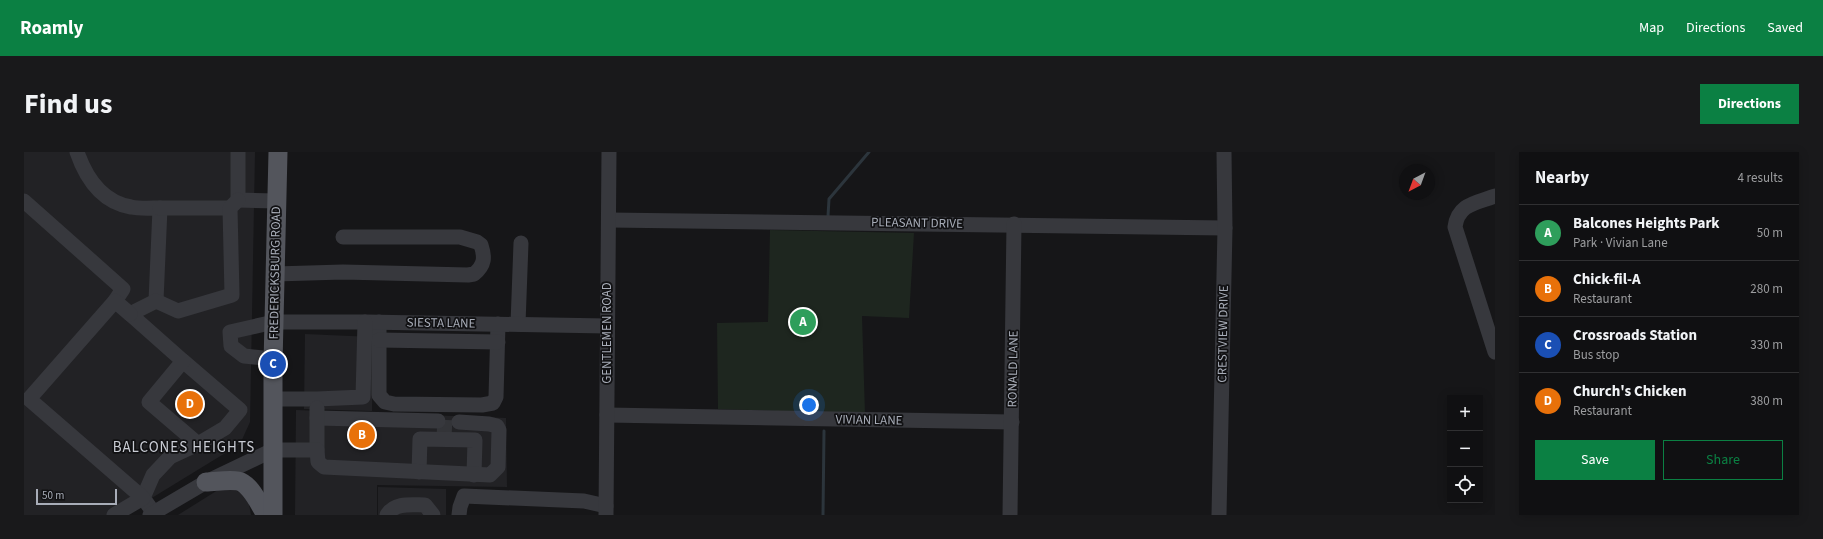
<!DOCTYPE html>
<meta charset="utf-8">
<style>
body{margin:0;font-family:"Source Sans 3",sans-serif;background:#19191b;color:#f1f3f6}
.controls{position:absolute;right:12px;bottom:12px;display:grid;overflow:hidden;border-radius:0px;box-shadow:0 2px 10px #0003}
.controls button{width:36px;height:36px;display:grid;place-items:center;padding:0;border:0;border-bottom:1px solid #303032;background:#101012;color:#f1f3f6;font:20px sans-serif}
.compass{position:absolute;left:1375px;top:12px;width:36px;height:36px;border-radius:50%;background:#101012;box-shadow:0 2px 10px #0003;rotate:221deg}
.scale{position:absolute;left:12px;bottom:10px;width:81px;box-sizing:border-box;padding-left:4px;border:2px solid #a8adb8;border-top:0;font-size:11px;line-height:14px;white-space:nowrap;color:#a8adb8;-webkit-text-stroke:3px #111113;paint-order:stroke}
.you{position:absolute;left:785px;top:253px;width:14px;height:14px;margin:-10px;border:3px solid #fff;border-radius:50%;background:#1a73e8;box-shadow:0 0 0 6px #1a73e833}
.badge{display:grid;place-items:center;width:26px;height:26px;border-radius:50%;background:#0b8043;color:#fff;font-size:13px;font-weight:700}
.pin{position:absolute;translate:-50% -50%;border:2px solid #fff;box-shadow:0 1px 4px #0006}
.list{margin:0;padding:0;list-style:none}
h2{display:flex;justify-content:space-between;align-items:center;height:52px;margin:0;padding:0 16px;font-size:17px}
h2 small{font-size:13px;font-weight:400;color:#9c9d9f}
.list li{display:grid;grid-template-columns:26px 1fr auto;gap:12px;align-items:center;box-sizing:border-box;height:56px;padding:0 16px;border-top:1px solid #303032}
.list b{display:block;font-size:15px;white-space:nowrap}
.list p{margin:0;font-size:13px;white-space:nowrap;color:#9c9d9f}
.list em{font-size:13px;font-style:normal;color:#9c9d9f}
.actions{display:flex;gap:8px;padding:12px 16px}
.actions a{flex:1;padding:9px 0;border:1px solid #0b8043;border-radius:0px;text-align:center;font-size:14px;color:#0b8043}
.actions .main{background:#0b8043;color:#fff}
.icon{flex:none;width:22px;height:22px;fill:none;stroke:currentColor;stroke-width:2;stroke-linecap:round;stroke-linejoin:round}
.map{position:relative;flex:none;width:1471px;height:363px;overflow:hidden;border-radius:0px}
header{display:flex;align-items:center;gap:24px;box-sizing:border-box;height:56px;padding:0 20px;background:#0b8043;color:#fff}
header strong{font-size:19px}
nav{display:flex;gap:22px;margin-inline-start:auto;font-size:14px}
.intro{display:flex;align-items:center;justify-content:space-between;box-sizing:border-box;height:96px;padding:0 24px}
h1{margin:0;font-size:28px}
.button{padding:10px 18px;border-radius:0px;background:#0b8043;color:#fff;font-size:14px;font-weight:700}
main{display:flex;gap:24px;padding:0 24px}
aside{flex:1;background:#101012;border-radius:0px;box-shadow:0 2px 10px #0003}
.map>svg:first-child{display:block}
.built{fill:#222225}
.green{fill:#1e261f}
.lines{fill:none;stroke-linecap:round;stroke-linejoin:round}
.stream{stroke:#2c353c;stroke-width:3}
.minor-tunnel{stroke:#333438;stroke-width:15;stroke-dasharray:15 8;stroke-linecap:butt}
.minor{stroke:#37383d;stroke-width:15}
.major{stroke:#53555c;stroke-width:19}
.labels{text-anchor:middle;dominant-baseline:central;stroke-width:3.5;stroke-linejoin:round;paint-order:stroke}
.street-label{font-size:13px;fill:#a8adb8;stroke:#111113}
.quarter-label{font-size:15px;letter-spacing:1px;fill:#c9ccd4;stroke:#111113}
</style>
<header>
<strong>Roamly</strong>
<nav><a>Map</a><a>Directions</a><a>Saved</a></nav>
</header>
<div class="intro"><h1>Find us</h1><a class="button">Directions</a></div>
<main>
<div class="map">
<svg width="1471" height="363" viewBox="0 0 1471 363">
<rect width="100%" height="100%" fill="#161618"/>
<g class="built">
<polygon points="0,0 231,0 226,270 216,292 100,363 0,363"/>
<polygon points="281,182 349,185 348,259 280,257"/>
<polygon points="272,258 482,266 483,335 353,333 353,363 271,363"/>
<polygon points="207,335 224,346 227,363 154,363 194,338"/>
<polygon points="354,335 422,337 422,363 354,363"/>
</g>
<polygon class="green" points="746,78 890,81 885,166 838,164 841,262 694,257 693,171 744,170"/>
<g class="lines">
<g class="stream">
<polyline points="804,64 805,47 845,0"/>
<polyline points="799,363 800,279"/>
</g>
<polyline class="minor-tunnel" points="413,275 435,276"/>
<g class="minor">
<path d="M53,0C62,26 78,50 107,55C116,57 127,56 136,56L132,149"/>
<polyline points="214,0 214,48 253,49"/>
<path d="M1471,44C1452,51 1434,52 1431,75L1471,200"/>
<polyline points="0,49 99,137 91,149"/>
<polyline points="136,56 206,56"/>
<polyline points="585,68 1201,76"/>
<path d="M251,122L319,120L444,123L450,122C461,113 461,105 457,93L453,90L436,85H319"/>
<polyline points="355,170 355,243 361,250 370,252 458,253 469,251 472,245 474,172"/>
<polyline points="494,172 497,91"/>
<polyline points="355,188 474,190"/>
<polyline points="249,207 220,204 207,194 206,180 250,170 341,170 583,174"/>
<polyline points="159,209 216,258 201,276 174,292"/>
<polyline points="249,247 293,247 339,245 341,170"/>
<polyline points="583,263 988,270"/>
<polyline points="293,266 414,269"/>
<polyline points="293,298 293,256"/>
<polyline points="395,320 396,287 451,288 450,323"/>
<polyline points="130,361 119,346 129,323 146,305 174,292 125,250 159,209 106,162 132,149 154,159 208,143 206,56 214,48"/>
<polyline points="90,363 119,346 5,247 91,149 106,162"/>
<polyline points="126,363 182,330 249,298 293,298 294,310 300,315 466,323 474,315 475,278 473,274 465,272 435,270"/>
<path d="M363,363C371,350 388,353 401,353L409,363"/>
<polyline points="435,363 436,355 440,344 560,349 582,354"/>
<polyline points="582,363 585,0"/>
<polyline points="986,363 990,72"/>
<polyline points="1195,363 1201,76 1200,0"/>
</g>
<g class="major">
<path d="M182,330C191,330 204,327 214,329C227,332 235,352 242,363"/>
<polyline points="249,363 249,212 254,0"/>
</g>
</g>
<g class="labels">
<g class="street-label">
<text transform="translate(893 71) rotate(1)">PLEASANT DRIVE</text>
<text transform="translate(251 121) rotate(-89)">FREDERICKSBURG ROAD</text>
<text transform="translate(417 171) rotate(1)">SIESTA LANE</text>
<text transform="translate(583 181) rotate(-90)">GENTLEMEN ROAD</text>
<text transform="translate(1199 182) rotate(-89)">CRESTVIEW DRIVE</text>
<text transform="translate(989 217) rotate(-89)">RONALD LANE</text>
<text transform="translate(845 268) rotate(1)">VIVIAN LANE</text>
</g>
<g class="quarter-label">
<text x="160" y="295">BALCONES HEIGHTS</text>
</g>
</g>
</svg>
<div class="controls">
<button>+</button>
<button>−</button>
<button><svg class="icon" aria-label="locate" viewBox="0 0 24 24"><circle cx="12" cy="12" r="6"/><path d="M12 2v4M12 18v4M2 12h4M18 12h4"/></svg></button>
</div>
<svg class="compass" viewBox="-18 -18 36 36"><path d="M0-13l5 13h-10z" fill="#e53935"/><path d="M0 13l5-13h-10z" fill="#9c9d9f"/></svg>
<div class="scale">50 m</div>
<div class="you"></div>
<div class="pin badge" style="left:779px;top:170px;background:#2e9e5b">A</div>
<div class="pin badge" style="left:338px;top:283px;background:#e8710a">B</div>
<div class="pin badge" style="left:249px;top:212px;background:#1a4fb4">C</div>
<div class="pin badge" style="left:166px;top:252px;background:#e8710a">D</div>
</div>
<aside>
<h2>Nearby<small>4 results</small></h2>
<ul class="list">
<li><span class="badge" style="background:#2e9e5b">A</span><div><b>Balcones Heights Park</b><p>Park · Vivian Lane</p></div><em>50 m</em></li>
<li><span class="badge" style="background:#e8710a">B</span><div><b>Chick-fil-A</b><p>Restaurant</p></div><em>280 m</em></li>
<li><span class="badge" style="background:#1a4fb4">C</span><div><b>Crossroads Station</b><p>Bus stop</p></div><em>330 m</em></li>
<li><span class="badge" style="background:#e8710a">D</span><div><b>Church's Chicken</b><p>Restaurant</p></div><em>380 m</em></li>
</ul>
<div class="actions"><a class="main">Save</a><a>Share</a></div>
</aside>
</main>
